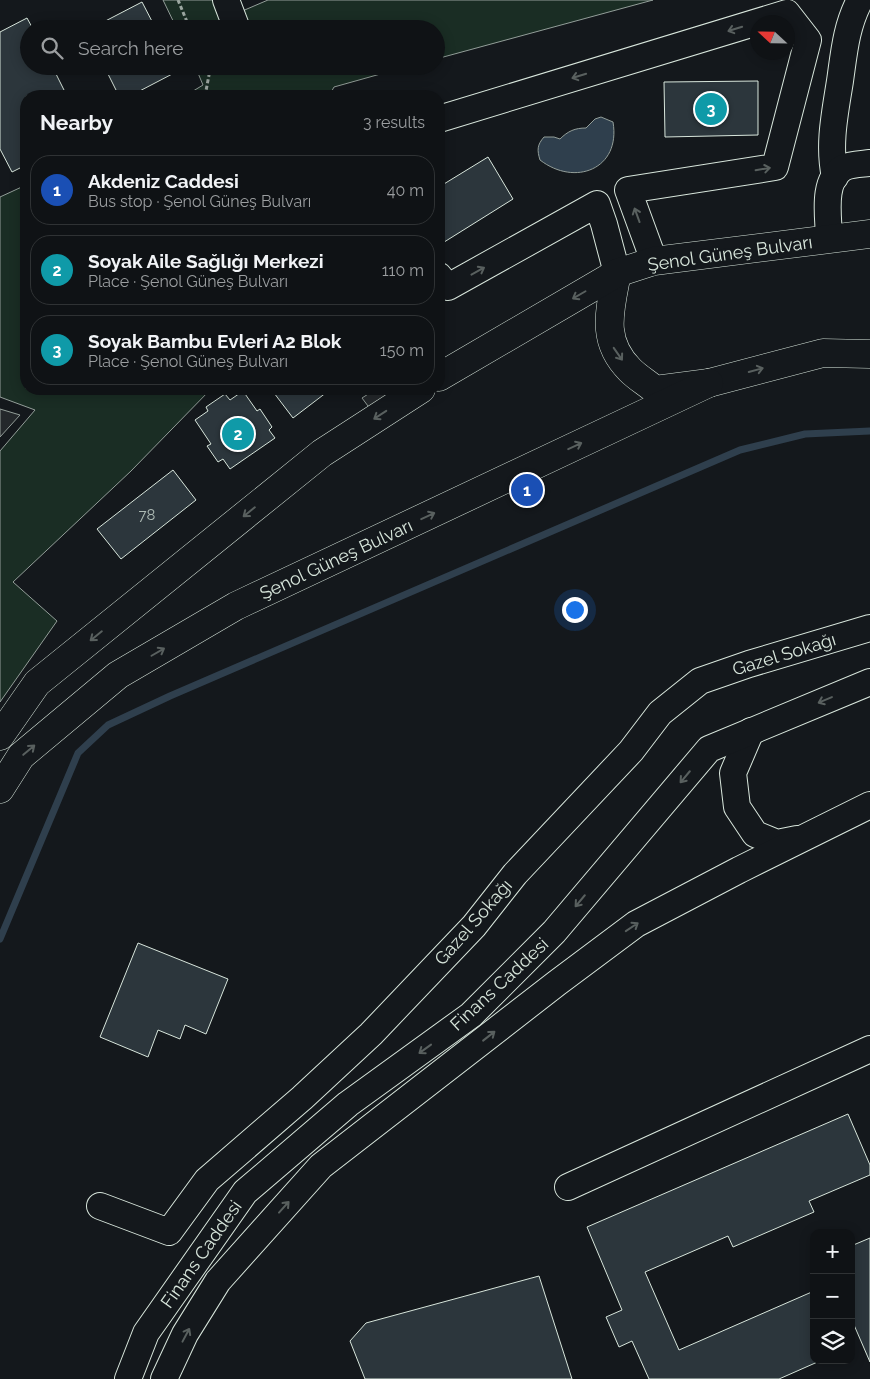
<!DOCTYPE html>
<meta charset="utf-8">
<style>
body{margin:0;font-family:Raleway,sans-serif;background:#1d2022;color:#f1f3f6}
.controls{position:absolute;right:15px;bottom:15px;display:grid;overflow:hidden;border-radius:10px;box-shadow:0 2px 12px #0003}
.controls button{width:45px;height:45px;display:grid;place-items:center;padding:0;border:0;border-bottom:1px solid #2f3234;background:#0f1215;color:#f1f3f6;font:25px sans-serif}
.compass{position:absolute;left:750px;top:15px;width:45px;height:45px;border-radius:50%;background:#0f1215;box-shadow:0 2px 12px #0003;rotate:292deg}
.you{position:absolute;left:574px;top:609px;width:18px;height:18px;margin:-12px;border:4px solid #fff;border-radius:50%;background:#1a73e8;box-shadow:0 0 0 8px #1a73e833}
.badge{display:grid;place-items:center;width:32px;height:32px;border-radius:50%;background:#d93025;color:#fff;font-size:16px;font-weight:700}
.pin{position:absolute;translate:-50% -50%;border:2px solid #fff;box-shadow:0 1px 5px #0006}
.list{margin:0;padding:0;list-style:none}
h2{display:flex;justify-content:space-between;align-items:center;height:65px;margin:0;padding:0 20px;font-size:21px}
h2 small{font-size:16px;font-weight:400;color:#9b9ea0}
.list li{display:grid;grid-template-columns:32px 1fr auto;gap:15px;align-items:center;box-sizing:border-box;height:70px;margin:0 10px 10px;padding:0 10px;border:1px solid #2f3234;border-radius:20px}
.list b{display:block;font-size:19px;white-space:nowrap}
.list p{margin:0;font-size:16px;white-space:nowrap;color:#9b9ea0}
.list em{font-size:16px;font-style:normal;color:#9b9ea0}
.icon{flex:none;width:28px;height:28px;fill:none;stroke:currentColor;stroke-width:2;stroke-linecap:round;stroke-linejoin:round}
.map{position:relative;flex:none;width:870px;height:1379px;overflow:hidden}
.search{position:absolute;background:#0f1215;box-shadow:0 2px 12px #0003;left:20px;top:20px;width:425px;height:55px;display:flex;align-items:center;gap:12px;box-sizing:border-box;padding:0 18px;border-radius:28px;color:#9b9ea0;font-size:19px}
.panel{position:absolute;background:#0f1215;box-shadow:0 2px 12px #0003;left:20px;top:90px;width:425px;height:305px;border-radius:20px}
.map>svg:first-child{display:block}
.green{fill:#1a2d24;stroke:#939e99}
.parking{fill:#24282b;stroke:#939e99}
.water{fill:#2f3f4d;stroke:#939e99}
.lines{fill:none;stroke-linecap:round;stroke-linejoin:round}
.stream{stroke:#2f3f4d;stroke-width:7}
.building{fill:#2c363c;stroke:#d8e6dc}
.minor-casing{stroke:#d8e6dc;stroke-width:28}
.major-casing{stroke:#d8e6dc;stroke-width:29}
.path{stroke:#9da8a2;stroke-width:3;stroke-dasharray:4 2.5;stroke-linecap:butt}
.minor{stroke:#14181c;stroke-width:26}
.major{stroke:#14181c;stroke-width:28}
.oneway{stroke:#59605f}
.labels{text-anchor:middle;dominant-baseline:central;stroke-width:4;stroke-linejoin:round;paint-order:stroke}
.number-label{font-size:15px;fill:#adbab4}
.street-label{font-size:18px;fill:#d8e6dc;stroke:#14181c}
</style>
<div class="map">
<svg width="870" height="1379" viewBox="0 0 870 1379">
<rect width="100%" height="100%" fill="#14181c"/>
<g class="green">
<polygon points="163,0 215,0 222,29 177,29"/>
<polygon points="268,0 653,0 436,59 436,29 233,29 240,12"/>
<polygon points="195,66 409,66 334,87 329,96 185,96 203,85"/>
<polygon points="26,185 26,389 211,389 131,471 13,582 57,621 0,702 0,451 35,410 0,397 0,197"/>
</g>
<g class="parking">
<polygon points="376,389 400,389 371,410 362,398"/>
<polygon points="0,409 20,415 0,437"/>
</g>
<path class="water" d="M601,117L613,122C621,169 575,187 540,160C537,150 537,145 544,137H554L560,139C568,131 575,128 586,128L595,119Z"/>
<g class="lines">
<polyline class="stream" points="0,939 78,753 108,725 170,696 740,450 805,434 870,431"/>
</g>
<g class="building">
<polygon points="142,2 156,29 90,29"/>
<polygon points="27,18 33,29 29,29 29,66 52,66 67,96 26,96 26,165 12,172 0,149 0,32"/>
<polygon points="104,66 175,66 178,71 130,96 119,96"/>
<polygon points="758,81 758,135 665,137 664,82"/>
<polygon points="488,157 513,199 441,244 439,241 439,187"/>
<polygon points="271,389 331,389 293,418"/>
<polygon points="243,391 257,411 260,409 272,427 269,430 275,438 230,469 223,459 218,462 207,446 211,444 195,420 208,411 206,407 225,394 230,400"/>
<polygon points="173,470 196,500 121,559 97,529"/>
<polygon points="138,943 228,979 206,1034 185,1025 180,1039 158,1030 148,1057 100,1037"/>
<polygon points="848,1114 870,1165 870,1175 809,1201 814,1212 733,1247 728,1236 645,1272 679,1350 814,1291 814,1360 822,1360 779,1379 649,1379 632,1341 619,1347 606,1317 622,1310 587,1227"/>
<polygon points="870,1238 870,1362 851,1318 851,1246"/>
<polygon points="539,1276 572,1379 365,1379 350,1341 366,1323"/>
</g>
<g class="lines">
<g class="minor-casing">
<g id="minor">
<polyline points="226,0 237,29"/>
<polyline points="439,119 787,13 808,40 775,167 628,190 654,261"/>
<path d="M835,177C828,145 835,113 840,81C844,53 846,26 860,0"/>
<path d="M829,239C829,219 821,181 843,168C850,164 862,164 870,163"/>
<polyline points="439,276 448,287 597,204 604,224 617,273"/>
<polyline points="751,731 733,773 737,807 755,834 777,843 797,839"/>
<polyline points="568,1187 870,1049"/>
<polyline points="100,1206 169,1232 207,1180 302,1098 371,1034 474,926 515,874 631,751 660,713 700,681 749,664 870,628"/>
<polyline points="128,1379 146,1333 245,1192 348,1104 471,1015 554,932 709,749 870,682"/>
<polyline points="164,1379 185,1334 218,1281 321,1166 557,983 636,924 739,870 870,805"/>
</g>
</g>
<g class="major-casing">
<g id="major">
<path d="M617,273C610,310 600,340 630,370C638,378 647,383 655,390L709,383L823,353L870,354"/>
<polyline points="439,377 617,273 654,261 870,234"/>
<polyline points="0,736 37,683 322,453 421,389"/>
<polyline points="0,789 21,756 118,675 236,606 709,383"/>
</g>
</g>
<g class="path">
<polyline points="178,0 190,29"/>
<polyline points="205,96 209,75 205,66"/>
</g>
<use href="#minor" class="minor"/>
<use href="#major" class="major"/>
</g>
<defs><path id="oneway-shaft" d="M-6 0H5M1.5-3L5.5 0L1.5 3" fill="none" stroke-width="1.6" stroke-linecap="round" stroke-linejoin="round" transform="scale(1.25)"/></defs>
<g class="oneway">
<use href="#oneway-shaft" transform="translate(735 29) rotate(163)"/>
<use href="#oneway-shaft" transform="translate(579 76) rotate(163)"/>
<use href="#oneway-shaft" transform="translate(763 169) rotate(-9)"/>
<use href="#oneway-shaft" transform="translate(637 215) rotate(-110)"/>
<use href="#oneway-shaft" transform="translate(478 271) rotate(-29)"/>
<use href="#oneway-shaft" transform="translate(579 295) rotate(150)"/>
<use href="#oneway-shaft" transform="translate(618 354) rotate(55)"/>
<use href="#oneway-shaft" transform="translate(756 370) rotate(-15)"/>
<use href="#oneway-shaft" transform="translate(380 415) rotate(147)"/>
<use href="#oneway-shaft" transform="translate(575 446) rotate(-25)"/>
<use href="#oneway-shaft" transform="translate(249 512) rotate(141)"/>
<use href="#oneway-shaft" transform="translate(428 516) rotate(-25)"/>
<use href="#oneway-shaft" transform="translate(96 636) rotate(141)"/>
<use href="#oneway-shaft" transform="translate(158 652) rotate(-30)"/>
<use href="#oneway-shaft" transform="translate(825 700) rotate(157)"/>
<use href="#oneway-shaft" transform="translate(29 750) rotate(-40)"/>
<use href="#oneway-shaft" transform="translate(685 777) rotate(130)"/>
<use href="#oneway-shaft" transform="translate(580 901) rotate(130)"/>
<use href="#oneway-shaft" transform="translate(632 927) rotate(-34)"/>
<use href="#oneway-shaft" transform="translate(489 1036) rotate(-38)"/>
<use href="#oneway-shaft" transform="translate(425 1049) rotate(144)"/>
<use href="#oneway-shaft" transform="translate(284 1207) rotate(-48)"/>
<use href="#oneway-shaft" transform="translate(186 1335) rotate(-62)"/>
</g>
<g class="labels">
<g class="number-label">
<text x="147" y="515">78</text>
</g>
<g class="street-label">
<text transform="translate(730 253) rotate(-8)">Şenol Güneş Bulvarı</text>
<text transform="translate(336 559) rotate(-25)">Şenol Güneş Bulvarı</text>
<text transform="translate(784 654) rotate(-17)">Gazel Sokağı</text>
<text transform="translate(473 922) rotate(-49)">Gazel Sokağı</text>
<text transform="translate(499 984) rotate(-43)">Finans Caddesi</text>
<text transform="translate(201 1254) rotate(-55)">Finans Caddesi</text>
</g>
</g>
</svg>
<div class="controls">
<button>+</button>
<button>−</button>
<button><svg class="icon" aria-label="layers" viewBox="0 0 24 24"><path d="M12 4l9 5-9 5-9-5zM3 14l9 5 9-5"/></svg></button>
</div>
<svg class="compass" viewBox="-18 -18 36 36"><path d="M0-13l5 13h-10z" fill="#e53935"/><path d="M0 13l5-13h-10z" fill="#9b9ea0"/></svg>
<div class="you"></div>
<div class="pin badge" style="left:527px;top:490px;background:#1a4fb4">1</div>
<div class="pin badge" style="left:238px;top:434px;background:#0f9aa8">2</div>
<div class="pin badge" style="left:711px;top:109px;background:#0f9aa8">3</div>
<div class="search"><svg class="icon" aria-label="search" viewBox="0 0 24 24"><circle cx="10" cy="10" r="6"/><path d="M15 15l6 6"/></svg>Search here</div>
<section class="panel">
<h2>Nearby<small>3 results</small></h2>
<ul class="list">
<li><span class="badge" style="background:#1a4fb4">1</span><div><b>Akdeniz Caddesi</b><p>Bus stop · Şenol Güneş Bulvarı</p></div><em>40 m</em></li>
<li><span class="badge" style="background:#0f9aa8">2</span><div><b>Soyak Aile Sağlığı Merkezi</b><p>Place · Şenol Güneş Bulvarı</p></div><em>110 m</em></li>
<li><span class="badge" style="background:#0f9aa8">3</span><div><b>Soyak Bambu Evleri A2 Blok</b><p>Place · Şenol Güneş Bulvarı</p></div><em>150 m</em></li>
</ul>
</section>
</div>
